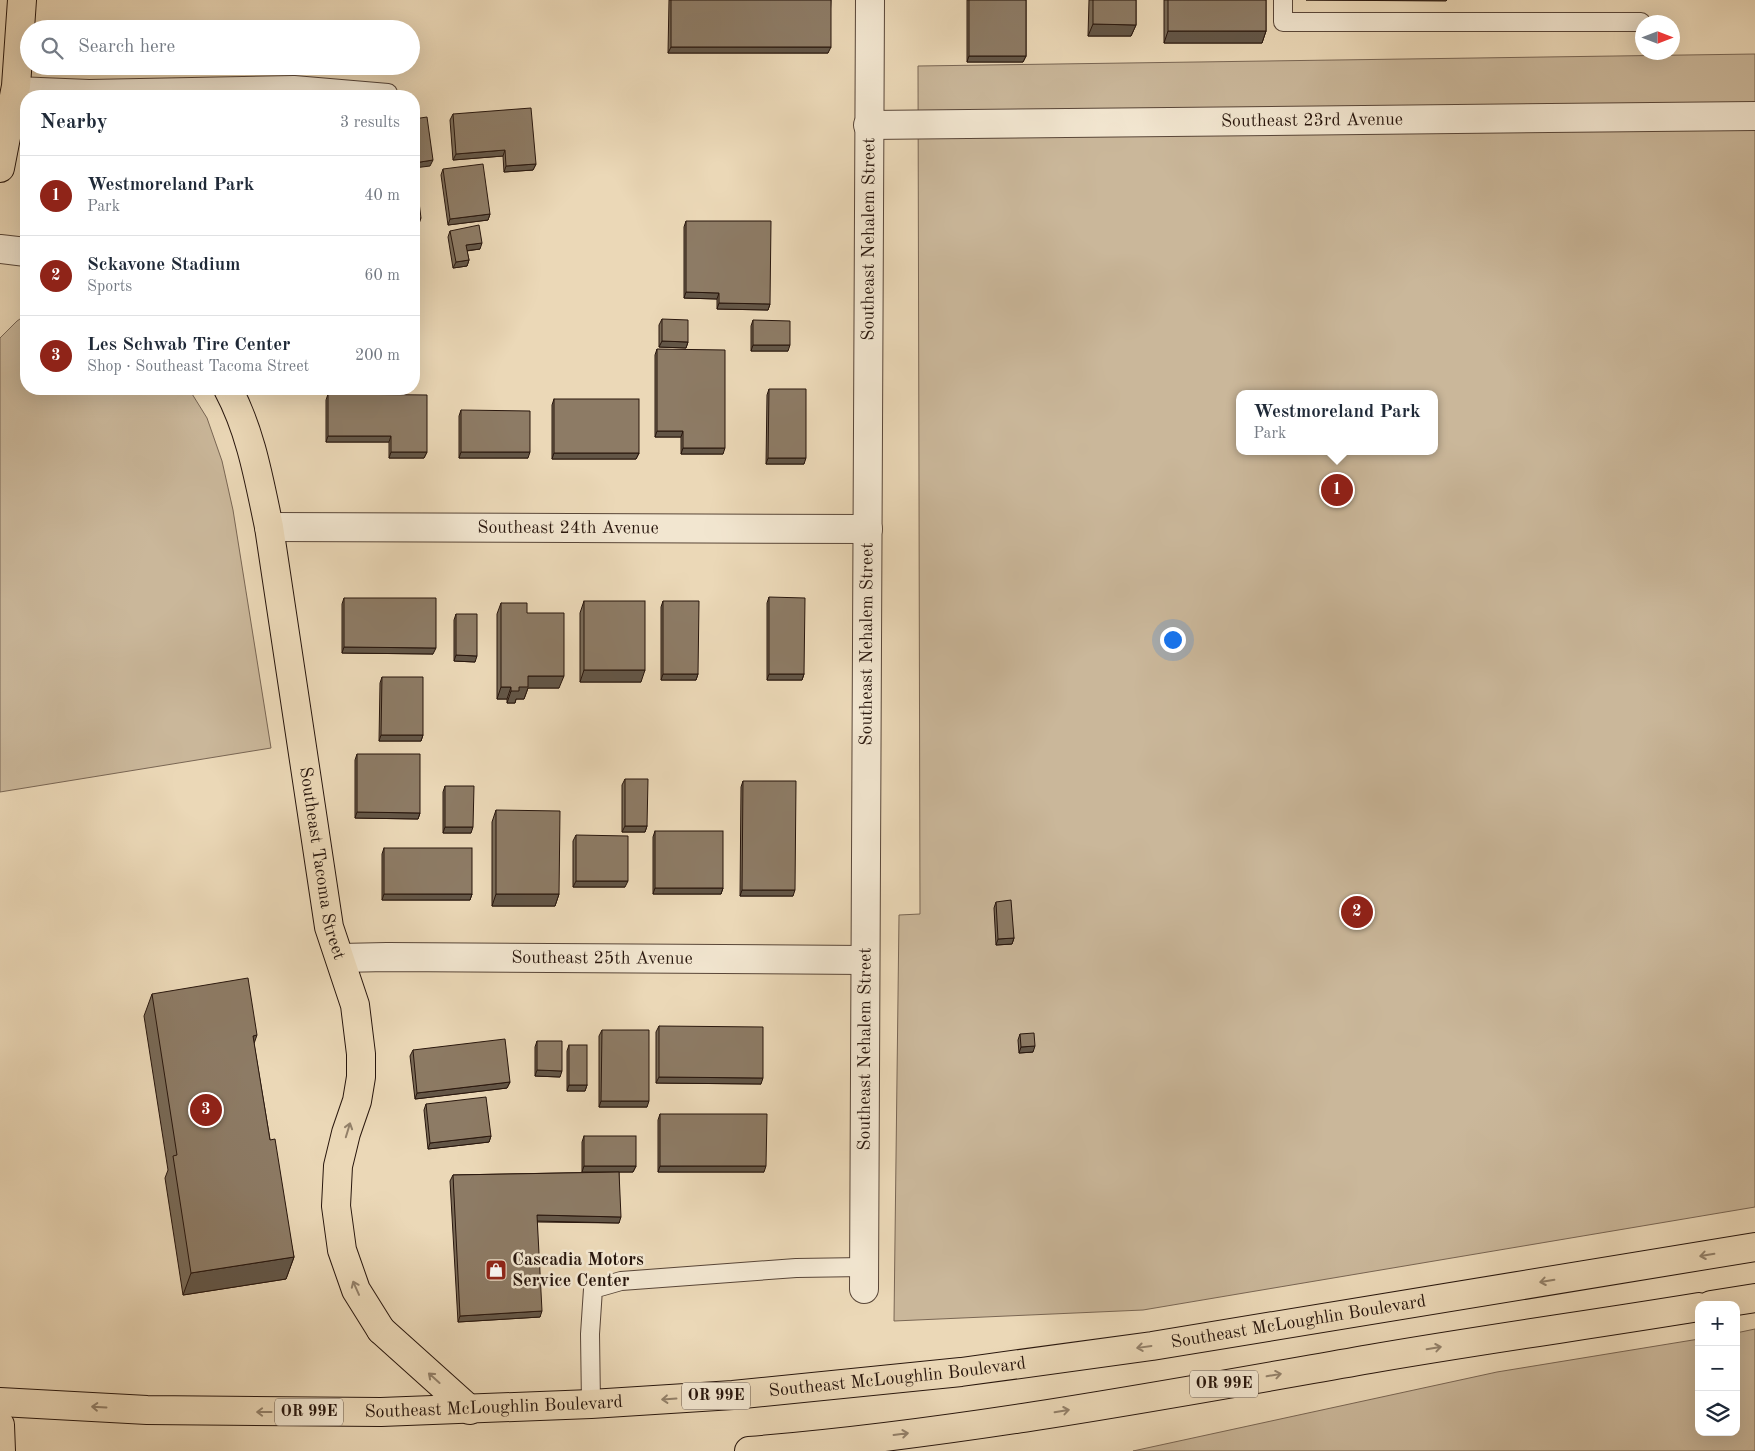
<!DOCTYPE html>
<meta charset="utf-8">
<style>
body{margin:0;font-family:"Old Standard TT",serif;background:#f2f2f3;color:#1f2937}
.controls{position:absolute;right:15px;bottom:15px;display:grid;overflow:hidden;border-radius:10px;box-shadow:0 5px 20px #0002}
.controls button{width:45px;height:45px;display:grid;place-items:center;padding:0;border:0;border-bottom:1px solid #e0e1e3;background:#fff;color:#1f2937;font:25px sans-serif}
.compass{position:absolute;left:1635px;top:15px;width:45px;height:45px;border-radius:50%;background:#fff;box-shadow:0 5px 20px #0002;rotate:90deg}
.you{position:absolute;left:1172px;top:639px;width:18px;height:18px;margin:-12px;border:4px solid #fff;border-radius:50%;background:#1a73e8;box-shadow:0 0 0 8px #1a73e833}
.badge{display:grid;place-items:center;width:32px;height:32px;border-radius:50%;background:#8f2418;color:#fff;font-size:16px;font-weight:700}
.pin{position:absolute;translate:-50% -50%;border:2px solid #fff;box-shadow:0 1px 5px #0006}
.popup{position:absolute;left:1236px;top:390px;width:202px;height:65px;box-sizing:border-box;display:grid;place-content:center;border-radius:10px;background:#fff;filter:drop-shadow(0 1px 4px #0005);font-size:16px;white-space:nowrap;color:#747a83}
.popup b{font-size:19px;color:#1f2937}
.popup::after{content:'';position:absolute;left:50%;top:100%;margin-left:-10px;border:10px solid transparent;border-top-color:#fff}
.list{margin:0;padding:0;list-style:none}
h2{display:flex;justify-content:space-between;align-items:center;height:65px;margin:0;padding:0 20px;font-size:21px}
h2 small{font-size:16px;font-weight:400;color:#747a83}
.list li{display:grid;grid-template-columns:32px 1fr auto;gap:15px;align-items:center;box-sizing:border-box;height:80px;padding:0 20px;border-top:1px solid #e0e1e3}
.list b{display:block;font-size:19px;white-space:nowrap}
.list p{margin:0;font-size:16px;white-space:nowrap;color:#747a83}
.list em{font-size:16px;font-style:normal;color:#747a83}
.icon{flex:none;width:28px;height:28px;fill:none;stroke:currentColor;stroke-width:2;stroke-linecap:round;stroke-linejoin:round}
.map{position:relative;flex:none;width:1755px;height:1451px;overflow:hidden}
.search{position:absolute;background:#fff;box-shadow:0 5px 20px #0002;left:20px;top:20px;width:400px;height:55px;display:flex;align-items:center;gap:12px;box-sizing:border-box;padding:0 18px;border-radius:28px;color:#747a83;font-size:19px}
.panel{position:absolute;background:#fff;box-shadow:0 5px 20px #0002;left:20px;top:90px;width:400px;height:305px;border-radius:20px}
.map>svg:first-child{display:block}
.green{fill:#cab79a;stroke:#796654;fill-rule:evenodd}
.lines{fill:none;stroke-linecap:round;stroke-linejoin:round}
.service-casing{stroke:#594638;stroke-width:20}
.minor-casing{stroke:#594638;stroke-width:30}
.tertiary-casing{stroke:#594638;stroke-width:30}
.primary-casing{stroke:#28160d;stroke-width:30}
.trunk-casing{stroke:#28160d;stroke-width:30}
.service{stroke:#f2e6d0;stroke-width:18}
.minor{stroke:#f2e6d0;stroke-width:28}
.tertiary{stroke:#f2e6d0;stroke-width:28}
.primary{stroke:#ebd8b7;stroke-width:28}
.trunk{stroke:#ebd8b7;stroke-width:28}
.wall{fill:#796a57;stroke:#28160d}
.shaded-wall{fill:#635647;stroke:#28160d}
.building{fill:#8d7b65;stroke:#28160d}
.oneway{stroke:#93816a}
.labels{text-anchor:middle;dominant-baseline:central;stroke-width:5;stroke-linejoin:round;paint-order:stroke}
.shield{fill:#f2e6d0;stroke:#655448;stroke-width:1}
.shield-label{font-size:16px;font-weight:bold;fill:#28160d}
.street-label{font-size:18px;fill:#28160d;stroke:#f2e6d0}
.poi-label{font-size:18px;font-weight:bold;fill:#28160d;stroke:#f2e6d0;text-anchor:start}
</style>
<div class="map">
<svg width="1755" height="1451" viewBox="0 0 1755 1451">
<rect width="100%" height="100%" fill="#ebd8b7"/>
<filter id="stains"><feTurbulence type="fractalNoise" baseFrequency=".004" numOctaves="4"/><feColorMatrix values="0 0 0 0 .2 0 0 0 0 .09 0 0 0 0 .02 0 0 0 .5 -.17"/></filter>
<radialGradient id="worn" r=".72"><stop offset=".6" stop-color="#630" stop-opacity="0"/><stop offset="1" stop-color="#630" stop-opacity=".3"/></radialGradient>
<g class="green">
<path d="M1755,54V1207L1143,1310L894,1321L899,915L920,914L918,66ZM1240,394H1434V451H1240Z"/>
<polygon points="26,315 26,389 189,389 207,418 222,461 233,510 271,748 0,792 0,338 17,321"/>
<polygon points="1755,1329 1755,1451 1133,1451 1497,1372 1699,1339 1699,1432 1736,1432 1736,1333"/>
</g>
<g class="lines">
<g class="service-casing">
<g id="service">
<polyline points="1283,0 1283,22 1641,22"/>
<polyline points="16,86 89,89 294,85 388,93"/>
<polyline points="591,1404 590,1334 593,1289 621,1281 796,1268 864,1267"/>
</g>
</g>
<g class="minor-casing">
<g id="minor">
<path id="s1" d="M868,125L1755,116"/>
<path id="s2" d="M269,527L868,529"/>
<path id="s3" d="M340,958L387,957L865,960"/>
<path id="s4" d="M864,1289L870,0"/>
</g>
</g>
<g class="tertiary-casing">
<polyline id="tertiary" points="0,249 26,252"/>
</g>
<g class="primary-casing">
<g id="primary">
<polyline points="0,168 16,86 22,0"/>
<path id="s5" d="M228,389C251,432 259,480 269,527L329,927L355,1005L361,1054V1077L357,1101L346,1133L338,1166L336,1206L342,1250L356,1290L381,1330"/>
<polyline points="0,1425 1,1451"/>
</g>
</g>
<g class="trunk-casing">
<g id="trunk">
<polyline points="1711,1305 1755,1298"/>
<polyline points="381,1330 470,1410"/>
<path id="s6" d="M0,1402L147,1410L381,1412L591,1404L733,1395L961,1372L1152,1346L1755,1247"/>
<path d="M749,1451C957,1434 1164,1395 1370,1359C1479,1340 1589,1325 1699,1307"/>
</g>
</g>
<use href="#service" class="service"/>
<use href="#minor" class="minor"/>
<use href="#tertiary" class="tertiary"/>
<use href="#primary" class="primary"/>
<use href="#trunk" class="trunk"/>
</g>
<g class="wall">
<polygon points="669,0 831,0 828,53 668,53"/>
<polygon points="967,0 1026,0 1026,56 1023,62 967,62"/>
<polygon points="1089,0 1136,0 1136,25 1131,36 1088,36"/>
<polygon points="1164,0 1266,0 1266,31 1262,43 1164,43"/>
<polygon points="453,114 536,164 533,170 504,172 503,156 453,160 450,120"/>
<polygon points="443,169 490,214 488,220 448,225 441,175"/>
<polygon points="686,221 770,304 768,310 717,309 717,299 684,298 684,227"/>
<polygon points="450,231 480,249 467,251 469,260 467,266 453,268 448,237"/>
<polygon points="662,319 688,342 686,348 659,347 659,325"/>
<polygon points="753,320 788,351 751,351 751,326"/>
<polygon points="657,349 723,454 681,454 681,437 655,437 655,355"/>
<polygon points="769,389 804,464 766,464 767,395"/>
<polygon points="328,394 427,452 424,458 389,458 389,442 326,442 326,400"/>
<polygon points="554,399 639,453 636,459 552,459 552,405"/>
<polygon points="461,410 528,458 459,458 459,416"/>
<polygon points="769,597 804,674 802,680 767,680 767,603"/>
<polygon points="344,598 433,654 342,653 342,604"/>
<polygon points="584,601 641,682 580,682 580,613"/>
<polygon points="663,601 698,674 696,680 661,680 661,607"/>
<polygon points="501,603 527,613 559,688 528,688 524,699 516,699 515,703 507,703 507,699 497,699 497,614"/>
<polygon points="456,614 475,662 454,661 454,620"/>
<polygon points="382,677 423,735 421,741 379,741 380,683"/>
<polygon points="357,754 420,813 418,819 355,818 355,760"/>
<polygon points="625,779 647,826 645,832 622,832 622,785"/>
<polygon points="743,781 793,896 740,896 741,787"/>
<polygon points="445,786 471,833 443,833 443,792"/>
<polygon points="496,810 559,894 555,906 492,906 492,822"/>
<polygon points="655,831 723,888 721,894 653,894 653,837"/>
<polygon points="576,835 625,887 573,887 573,841"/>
<polygon points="384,848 472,894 470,900 382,900 382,854"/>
<polygon points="996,902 1014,938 1012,944 996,945 994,908"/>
<polygon points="152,994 254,1044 270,1140 294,1257 286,1279 183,1295 165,1178 168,1170 144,1016"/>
<polygon points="659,1026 761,1084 656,1083 656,1032"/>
<polygon points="602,1030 647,1107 599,1107 599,1036"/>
<polygon points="1020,1034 1033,1052 1019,1053 1018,1040"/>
<polygon points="537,1041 560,1077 535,1076 535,1047"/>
<polygon points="569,1045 587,1085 585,1091 567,1091 567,1051"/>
<polygon points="413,1050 510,1082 507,1088 415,1099 410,1056"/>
<polygon points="426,1104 491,1136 489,1142 428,1149 424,1110"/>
<polygon points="660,1114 764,1172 658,1172 658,1120"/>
<polygon points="584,1136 636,1166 633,1172 619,1172 619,1223 537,1222 540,1317 458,1322 450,1181 453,1175 615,1172 582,1172 582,1142"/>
</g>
<g class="shaded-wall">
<polygon points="1306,0 1447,0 1446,1"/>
<polygon points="1093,24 1136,25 1131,36 1088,36"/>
<polygon points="1168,31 1266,31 1262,43 1164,43"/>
<polygon points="671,47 831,47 828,53 668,53"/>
<polygon points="969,56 1026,56 1023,62 967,62"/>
<polygon points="505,150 503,156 453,160 456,154"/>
<polygon points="433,160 430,166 414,168 414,163"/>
<polygon points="536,164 533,170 504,172 506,166"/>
<polygon points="490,214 488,220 448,225 450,219"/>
<polygon points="421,218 419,224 414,224 414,219"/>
<polygon points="482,243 480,249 464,251 466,245"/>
<polygon points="469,260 467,266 453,268 456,262"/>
<polygon points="686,292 719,293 717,299 684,298"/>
<polygon points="719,303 770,304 768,310 717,309"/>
<polygon points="662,341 688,342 686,348 659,347"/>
<polygon points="753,345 790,345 788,351 751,351"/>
<polygon points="657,431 683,431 681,437 655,437"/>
<polygon points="328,436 391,436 389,442 326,442"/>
<polygon points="683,448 725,448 723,454 681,454"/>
<polygon points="391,452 427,452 424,458 389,458"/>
<polygon points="461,452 530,452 528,458 459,458"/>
<polygon points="554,453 639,453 636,459 552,459"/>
<polygon points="768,458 806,458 804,464 766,464"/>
<polygon points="344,647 436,648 433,654 342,653"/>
<polygon points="456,655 477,656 475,662 454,661"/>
<polygon points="584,670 645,670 641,682 580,682"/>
<polygon points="663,674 698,674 696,680 661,680"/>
<polygon points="769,674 804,674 802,680 767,680"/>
<polygon points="528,676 564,676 559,688 528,688 524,699 516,699 515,703 507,703 511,691 519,687"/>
<polygon points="501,687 511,687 507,699 497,699"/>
<polygon points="381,735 423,735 421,741 379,741"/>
<polygon points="357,812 420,813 418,819 355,818"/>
<polygon points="625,826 647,826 645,832 622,832"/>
<polygon points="445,827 473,827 471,833 443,833"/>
<polygon points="576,881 628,881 625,887 573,887"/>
<polygon points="655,888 723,888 721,894 653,894"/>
<polygon points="742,890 795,890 793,896 740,896"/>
<polygon points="384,894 472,894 470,900 382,900"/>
<polygon points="496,894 559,894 555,906 492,906"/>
<polygon points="1014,938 1012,944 996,945 998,939"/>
<polygon points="257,1035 249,1058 253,1036"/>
<polygon points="1035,1046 1033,1052 1019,1053 1021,1047"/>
<polygon points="537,1070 562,1071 560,1077 535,1076"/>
<polygon points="659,1077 763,1078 761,1084 656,1083"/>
<polygon points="510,1082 507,1088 415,1099 417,1093"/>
<polygon points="569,1085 587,1085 585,1091 567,1091"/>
<polygon points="601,1101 649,1101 647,1107 599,1107"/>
<polygon points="491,1136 489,1142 428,1149 430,1143"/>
<polygon points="584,1166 636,1166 633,1172 582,1172"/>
<polygon points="660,1166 766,1166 764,1172 658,1172"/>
<polygon points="537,1215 621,1217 619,1223 535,1221"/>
<polygon points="294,1257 286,1279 183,1295 191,1273"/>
<polygon points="542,1311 540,1317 458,1322 460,1316"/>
</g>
<g class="building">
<rect x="671" y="0" width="160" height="47"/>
<rect x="969" y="0" width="57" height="56"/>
<polygon points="1093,0 1136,0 1136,25 1093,24"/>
<rect x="1168" y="0" width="98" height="31"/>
<polygon points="531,108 536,164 506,166 505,150 456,154 453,114"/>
<polygon points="427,117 433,160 414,163 421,218 414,219 414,119"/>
<polygon points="483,164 490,214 450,219 443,169"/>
<polygon points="686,221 771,221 770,304 719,303 719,293 686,292"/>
<polygon points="479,225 482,243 466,245 469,260 456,262 450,231"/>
<polygon points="662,319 688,320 688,342 662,341"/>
<polygon points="753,320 790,321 790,345 753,345"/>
<polygon points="657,349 725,350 725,448 683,448 683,431 657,431"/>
<polygon points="769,389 806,389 806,458 768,458"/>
<polygon points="328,394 427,395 427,452 391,452 391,436 328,436"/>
<rect x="554" y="399" width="85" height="54"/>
<polygon points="461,410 530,411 530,452 461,452"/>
<polygon points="769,597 805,598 804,674 769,674"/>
<polygon points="344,598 436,598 436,648 344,647"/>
<rect x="584" y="601" width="61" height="69"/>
<polygon points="663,601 699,601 698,674 663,674"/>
<polygon points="501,603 527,603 527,613 564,613 564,676 528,676 528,687 519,687 519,691 511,691 511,687 501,687"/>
<polygon points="456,614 477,614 477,656 456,655"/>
<polygon points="382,677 423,677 423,735 381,735"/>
<polygon points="357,754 420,754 420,813 357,812"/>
<polygon points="625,779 648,779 647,826 625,826"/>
<polygon points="743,781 796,781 795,890 742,890"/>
<polygon points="445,786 474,786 473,827 445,827"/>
<polygon points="496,810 560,811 559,894 496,894"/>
<rect x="655" y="831" width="68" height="57"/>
<polygon points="576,835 628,836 628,881 576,881"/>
<rect x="384" y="848" width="88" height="46"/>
<polygon points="1011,900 1014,938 998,939 996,902"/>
<polygon points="248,978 257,1035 253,1036 270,1140 275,1139 294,1257 191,1273 173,1156 177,1155 152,994"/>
<polygon points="659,1026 763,1027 763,1078 659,1077"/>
<polygon points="602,1030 649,1030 649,1101 601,1101"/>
<polygon points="1034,1033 1035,1046 1021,1047 1020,1034"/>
<polygon points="505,1039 510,1082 417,1093 413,1050"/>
<polygon points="537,1041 562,1041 562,1071 537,1070"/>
<rect x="569" y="1045" width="18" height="40"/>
<polygon points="486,1097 491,1136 430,1143 426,1104"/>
<polygon points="660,1114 767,1114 766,1166 660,1166"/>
<rect x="584" y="1136" width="52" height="30"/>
<polygon points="619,1172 621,1217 537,1215 542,1311 460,1316 453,1175"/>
</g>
<defs><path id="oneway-shaft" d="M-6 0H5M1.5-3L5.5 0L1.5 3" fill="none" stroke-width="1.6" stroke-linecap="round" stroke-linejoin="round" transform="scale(1.25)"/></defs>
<g class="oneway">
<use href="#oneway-shaft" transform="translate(348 1130) rotate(-73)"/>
<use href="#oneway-shaft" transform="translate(1707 1255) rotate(171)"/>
<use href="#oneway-shaft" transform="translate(1547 1281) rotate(171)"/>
<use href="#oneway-shaft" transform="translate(356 1288) rotate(-114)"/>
<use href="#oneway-shaft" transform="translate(1144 1347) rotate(172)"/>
<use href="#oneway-shaft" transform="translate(1434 1348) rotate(-9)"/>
<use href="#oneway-shaft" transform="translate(1274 1375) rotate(-10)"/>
<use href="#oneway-shaft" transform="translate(434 1378) rotate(-138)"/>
<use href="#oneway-shaft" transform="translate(669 1399) rotate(176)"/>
<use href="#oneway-shaft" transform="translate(99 1407) rotate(-177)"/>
<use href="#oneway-shaft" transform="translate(1062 1411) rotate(-9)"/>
<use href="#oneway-shaft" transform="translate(264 1412) rotate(-180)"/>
<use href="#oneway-shaft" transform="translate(901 1434) rotate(-7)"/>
</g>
<defs>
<g id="shop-square" transform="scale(1.125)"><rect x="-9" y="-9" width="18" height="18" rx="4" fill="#8f2418" stroke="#f2e6d0"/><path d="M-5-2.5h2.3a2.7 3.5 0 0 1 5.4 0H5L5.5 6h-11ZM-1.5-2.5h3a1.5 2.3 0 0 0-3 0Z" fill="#fff"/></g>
</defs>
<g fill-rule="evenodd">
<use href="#shop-square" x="496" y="1270"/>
</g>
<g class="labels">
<g class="shield">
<rect x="1190" y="1370.5" width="68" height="27" rx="4"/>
<rect x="682" y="1382.5" width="68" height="27" rx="4"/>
<rect x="275" y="1398.5" width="68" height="27" rx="4"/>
</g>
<g class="shield-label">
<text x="1224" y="1384">OR 99E</text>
<text x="716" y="1396">OR 99E</text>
<text x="309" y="1412">OR 99E</text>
</g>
<g class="street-label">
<text stroke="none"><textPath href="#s1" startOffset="444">Southeast 23rd Avenue</textPath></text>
<text stroke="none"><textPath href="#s4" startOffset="1050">Southeast Nehalem Street</textPath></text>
<text stroke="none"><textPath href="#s2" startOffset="299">Southeast 24th Avenue</textPath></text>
<text stroke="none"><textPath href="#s4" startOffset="645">Southeast Nehalem Street</textPath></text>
<text stroke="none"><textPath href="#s5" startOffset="485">Southeast Tacoma Street</textPath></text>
<text stroke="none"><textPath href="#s3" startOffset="262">Southeast 25th Avenue</textPath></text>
<text stroke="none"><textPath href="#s4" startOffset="240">Southeast Nehalem Street</textPath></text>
<text stroke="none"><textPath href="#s6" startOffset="1304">Southeast McLoughlin Boulevard</textPath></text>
<text stroke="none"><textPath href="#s6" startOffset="899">Southeast McLoughlin Boulevard</textPath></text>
<text stroke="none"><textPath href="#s6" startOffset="494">Southeast McLoughlin Boulevard</textPath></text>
</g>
<g class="poi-label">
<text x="512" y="1260">Cascadia Motors<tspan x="512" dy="21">Service Center</tspan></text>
</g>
</g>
<rect width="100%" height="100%" filter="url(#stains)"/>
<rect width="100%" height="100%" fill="url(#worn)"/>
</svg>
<div class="controls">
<button>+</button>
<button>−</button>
<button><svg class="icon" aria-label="layers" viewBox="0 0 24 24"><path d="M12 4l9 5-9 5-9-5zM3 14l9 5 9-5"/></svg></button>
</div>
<svg class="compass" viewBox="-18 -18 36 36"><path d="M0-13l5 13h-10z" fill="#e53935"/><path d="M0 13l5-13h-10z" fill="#747a83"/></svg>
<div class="you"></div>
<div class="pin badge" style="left:1337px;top:490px">1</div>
<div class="popup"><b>Westmoreland Park</b>Park</div>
<div class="pin badge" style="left:1357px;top:912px">2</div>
<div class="pin badge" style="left:206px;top:1110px">3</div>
<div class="search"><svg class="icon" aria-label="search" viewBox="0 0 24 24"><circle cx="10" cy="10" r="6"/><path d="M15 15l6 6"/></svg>Search here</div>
<section class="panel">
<h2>Nearby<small>3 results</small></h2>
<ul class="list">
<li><span class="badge">1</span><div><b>Westmoreland Park</b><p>Park</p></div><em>40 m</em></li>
<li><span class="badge">2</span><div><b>Sckavone Stadium</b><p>Sports</p></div><em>60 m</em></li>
<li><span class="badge">3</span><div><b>Les Schwab Tire Center</b><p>Shop · Southeast Tacoma Street</p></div><em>200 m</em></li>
</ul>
</section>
</div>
